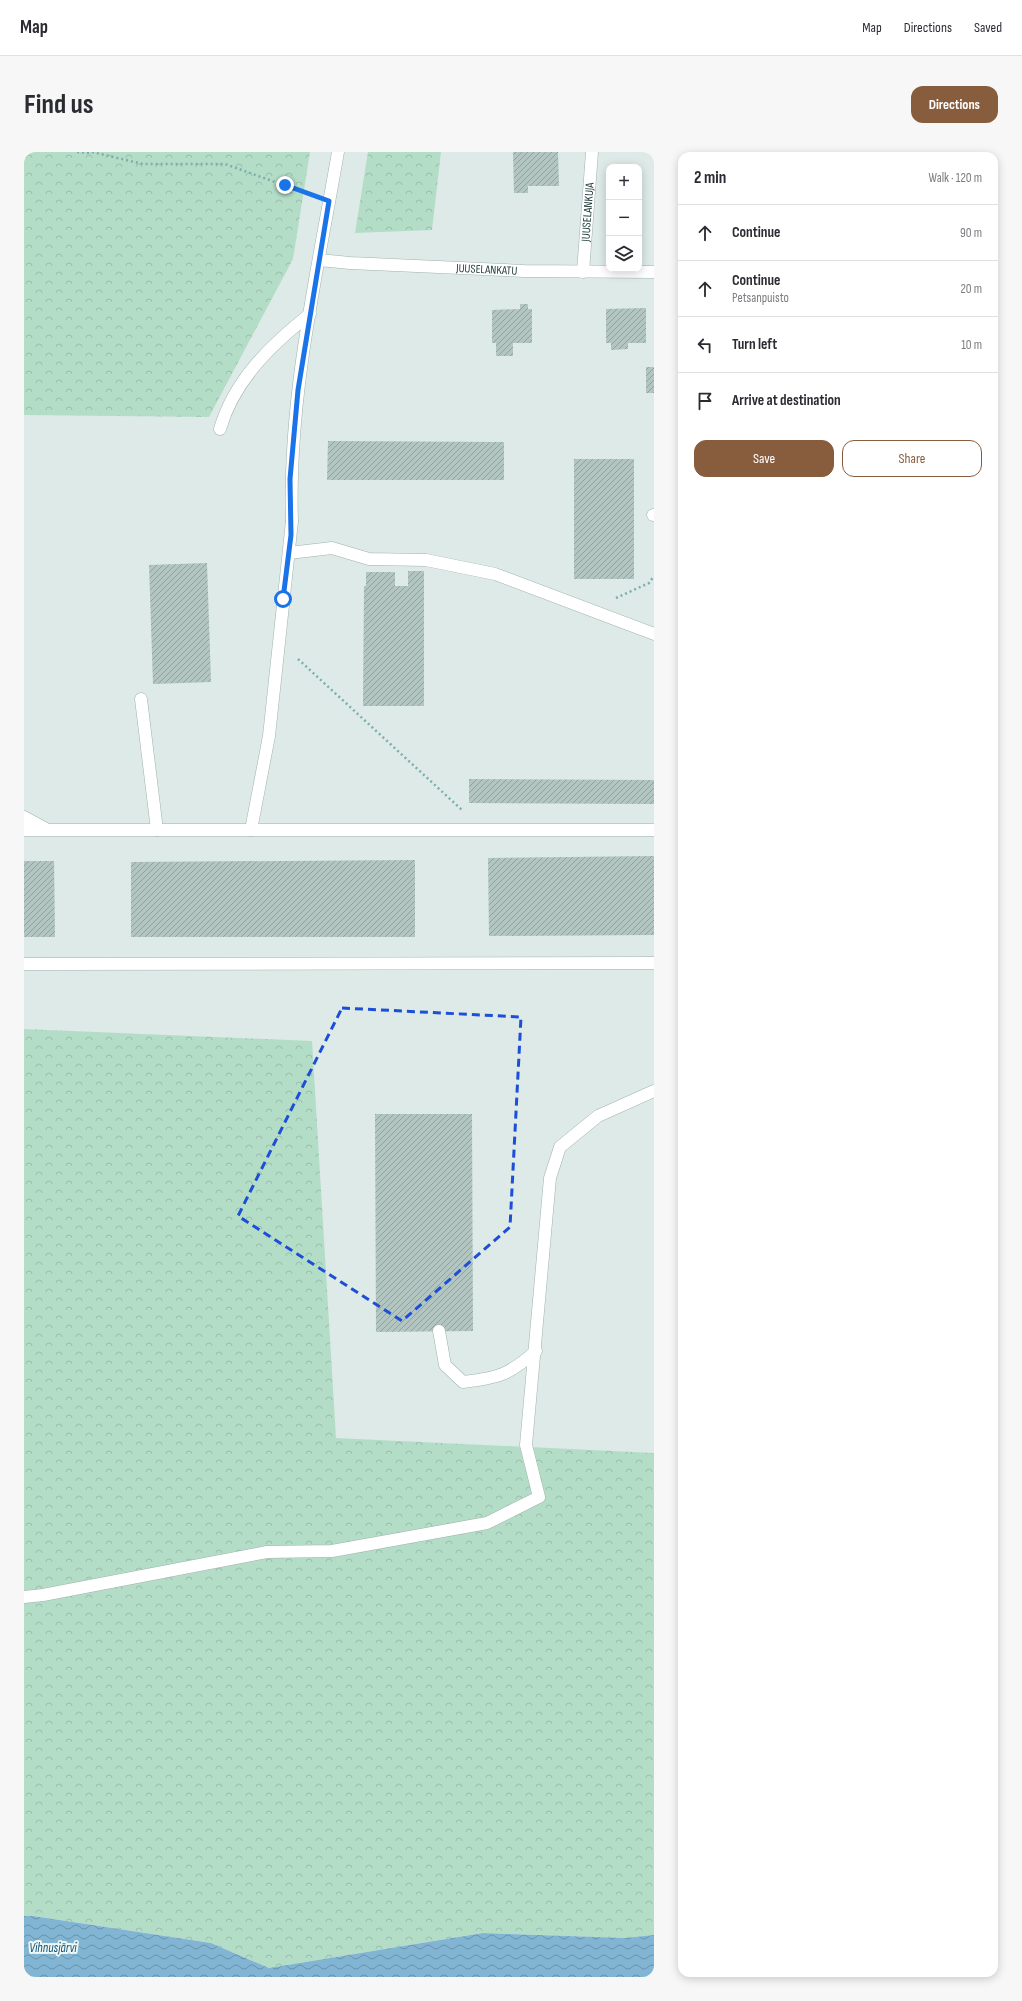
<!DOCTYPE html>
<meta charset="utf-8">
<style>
body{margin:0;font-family:"Sofia Sans Condensed",sans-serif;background:#f7f7f7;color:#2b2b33}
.controls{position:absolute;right:12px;top:12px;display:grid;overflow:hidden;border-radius:8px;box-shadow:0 2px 10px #0003}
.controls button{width:36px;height:36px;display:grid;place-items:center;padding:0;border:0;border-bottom:1px solid #e1e1e2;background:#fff;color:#2b2b33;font:20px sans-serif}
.stop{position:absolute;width:12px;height:12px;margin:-9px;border:3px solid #1a73e8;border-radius:50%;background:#fff}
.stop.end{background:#1a73e8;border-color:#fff;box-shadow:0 1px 4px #0008}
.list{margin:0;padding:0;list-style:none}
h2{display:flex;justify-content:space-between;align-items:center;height:52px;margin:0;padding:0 16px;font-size:17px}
h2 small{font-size:13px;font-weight:400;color:#7c7c81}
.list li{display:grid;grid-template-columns:26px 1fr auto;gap:12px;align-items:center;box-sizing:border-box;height:56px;padding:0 16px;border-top:1px solid #e1e1e2}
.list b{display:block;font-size:15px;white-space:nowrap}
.list p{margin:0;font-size:13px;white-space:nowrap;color:#7c7c81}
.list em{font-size:13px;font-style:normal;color:#7c7c81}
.actions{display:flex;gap:8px;padding:12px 16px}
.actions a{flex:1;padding:9px 0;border:1px solid #885d3e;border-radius:12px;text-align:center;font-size:14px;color:#885d3e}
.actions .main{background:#885d3e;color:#fff}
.icon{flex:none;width:22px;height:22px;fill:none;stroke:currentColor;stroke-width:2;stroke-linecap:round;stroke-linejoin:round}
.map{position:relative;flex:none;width:630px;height:1825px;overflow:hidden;border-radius:12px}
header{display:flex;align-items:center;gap:24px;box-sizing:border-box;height:56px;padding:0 20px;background:#fff;border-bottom:1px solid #e1e1e2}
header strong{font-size:19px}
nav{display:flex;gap:22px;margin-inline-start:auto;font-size:14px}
.intro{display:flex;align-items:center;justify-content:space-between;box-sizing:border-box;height:96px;padding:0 24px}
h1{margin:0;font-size:28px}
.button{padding:10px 18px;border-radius:12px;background:#885d3e;color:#fff;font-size:14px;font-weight:700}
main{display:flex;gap:24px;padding:0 24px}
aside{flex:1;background:#fff;border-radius:12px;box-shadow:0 2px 10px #0003}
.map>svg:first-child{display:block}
.forest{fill:url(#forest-crowns)}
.water{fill:url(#water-waves)}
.building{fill:url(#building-hatch)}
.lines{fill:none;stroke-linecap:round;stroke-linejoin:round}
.service-casing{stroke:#a0b2af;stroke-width:13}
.minor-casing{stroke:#a0b2af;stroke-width:13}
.path{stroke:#7cafaa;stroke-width:2.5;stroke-dasharray:2 3;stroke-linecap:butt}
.service{stroke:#fff;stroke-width:12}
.minor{stroke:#fff;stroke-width:12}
.route{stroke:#1a73e8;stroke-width:5}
.marked{fill:none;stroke:#1d4ed8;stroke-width:3;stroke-dasharray:8 5;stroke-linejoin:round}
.labels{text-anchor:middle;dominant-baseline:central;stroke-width:4;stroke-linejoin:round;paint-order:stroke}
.street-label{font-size:12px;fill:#1e3a38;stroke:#edf7f4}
.water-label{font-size:13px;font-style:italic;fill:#165378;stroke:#edf7f4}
</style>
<header>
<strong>Map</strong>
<nav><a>Map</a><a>Directions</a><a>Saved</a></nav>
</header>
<div class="intro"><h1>Find us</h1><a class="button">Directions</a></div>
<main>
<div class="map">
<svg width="630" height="1825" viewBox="0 0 630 1825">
<defs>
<pattern id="forest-crowns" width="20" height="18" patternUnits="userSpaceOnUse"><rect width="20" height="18" fill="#b4ddc8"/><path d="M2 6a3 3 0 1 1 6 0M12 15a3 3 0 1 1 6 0" fill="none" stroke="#9abead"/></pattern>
<pattern id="water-waves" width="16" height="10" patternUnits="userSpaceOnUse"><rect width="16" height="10" fill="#81b5d3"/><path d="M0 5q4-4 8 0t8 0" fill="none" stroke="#6994ac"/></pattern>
<pattern id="building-hatch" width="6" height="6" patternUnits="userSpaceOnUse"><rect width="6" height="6" fill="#b2c5c1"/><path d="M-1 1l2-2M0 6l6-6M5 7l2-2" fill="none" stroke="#90a19e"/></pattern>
</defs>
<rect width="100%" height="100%" fill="#ddeae7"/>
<g class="forest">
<polygon points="0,0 286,0 269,107 185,265 0,263"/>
<polygon points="344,0 417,0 408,78 331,81"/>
<polygon points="0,877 288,889 312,1286 630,1301 630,1783 601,1786 459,1781 245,1816 187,1791 9,1764 0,1764"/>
</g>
<polygon class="water" points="0,1764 9,1764 187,1791 245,1816 459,1781 601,1786 630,1783 630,1825 0,1825"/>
<g class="building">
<polygon points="489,0 534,0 535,34 504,34 504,41 490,41"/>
<polygon points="496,152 504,152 504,157 508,157 508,191 489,191 489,204 472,204 472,191 468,191 468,158 496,157"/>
<polygon points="622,156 622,191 604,191 604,197 587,198 587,191 582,191 582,157"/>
<rect x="622" y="215" width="8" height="26"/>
<polygon points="304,289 480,290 480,328 303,328"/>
<rect x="550" y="307" width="60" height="120"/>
<polygon points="183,411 187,530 129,532 125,413"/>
<polygon points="384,419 400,419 400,554 339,554 340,434 342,434 342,420 371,420 371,434 384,434"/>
<polygon points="445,627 630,628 630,652 445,651"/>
<polygon points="630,704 630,783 465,784 464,706"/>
<polygon points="391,708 391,785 107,785 107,710"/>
<polygon points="0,709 30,709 31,785 0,785"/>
<polygon points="351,962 448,962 449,1179 352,1180"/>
</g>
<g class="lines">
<g class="service-casing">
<g id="service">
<path d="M196,277C210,228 248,192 286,162"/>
<polyline points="629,363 630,363"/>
<polyline points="265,401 308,396 345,407 402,408 471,422 630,482"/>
<polyline points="117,547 133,678"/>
<polyline points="0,665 22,677"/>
<polyline points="0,678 630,678"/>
<polyline points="227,678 245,584 268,369"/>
<polyline points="0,812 630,811"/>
<path d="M415,1179L421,1213L439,1230C474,1226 485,1223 512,1199"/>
<polyline points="0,1445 19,1443 243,1400 308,1399 463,1371 515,1345 502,1293 526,1026 536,995 574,964 630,939"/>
</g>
</g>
<g class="minor-casing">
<g id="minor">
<path id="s1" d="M295,108L326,111L500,119L630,120"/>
<path id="s2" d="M559,120L568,0"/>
<path d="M268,369C264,245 293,122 314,0"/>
</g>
</g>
<g class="path">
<polyline points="53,0 68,1"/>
<polyline points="68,0 119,12 201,12 287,43"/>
<polyline points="592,446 625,431 630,424"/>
<polyline points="274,507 438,658"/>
</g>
<use href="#service" class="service"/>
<use href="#minor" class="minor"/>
</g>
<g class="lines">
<polyline class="route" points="259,447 267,383 266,327 274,238 305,49 261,33"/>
</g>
<path class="marked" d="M318,856L497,865L486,1075L378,1169L214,1064Z"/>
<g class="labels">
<g class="street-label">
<text stroke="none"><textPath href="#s2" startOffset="60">JUUSELANKUJA</textPath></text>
<text stroke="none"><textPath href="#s1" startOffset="168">JUUSELANKATU</textPath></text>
</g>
<g class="water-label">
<text x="29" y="1796">Vihnusjärvi</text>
</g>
</g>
</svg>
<div class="controls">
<button>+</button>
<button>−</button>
<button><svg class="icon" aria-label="layers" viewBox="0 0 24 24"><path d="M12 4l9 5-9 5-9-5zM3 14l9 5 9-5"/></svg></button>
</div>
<div class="stop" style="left:259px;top:447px"></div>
<div class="stop end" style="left:261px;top:33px"></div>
</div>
<aside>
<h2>2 min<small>Walk · 120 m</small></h2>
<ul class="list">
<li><svg class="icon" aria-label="ahead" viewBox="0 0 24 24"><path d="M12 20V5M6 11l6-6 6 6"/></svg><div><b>Continue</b></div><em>90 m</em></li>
<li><svg class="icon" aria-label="ahead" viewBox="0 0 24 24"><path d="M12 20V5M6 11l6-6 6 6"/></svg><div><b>Continue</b><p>Petsanpuisto</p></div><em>20 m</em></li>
<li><svg class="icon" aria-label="left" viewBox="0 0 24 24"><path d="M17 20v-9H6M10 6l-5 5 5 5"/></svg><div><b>Turn left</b></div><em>10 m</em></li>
<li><svg class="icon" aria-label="arrive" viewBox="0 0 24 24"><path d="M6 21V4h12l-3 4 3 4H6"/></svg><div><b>Arrive at destination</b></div></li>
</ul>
<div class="actions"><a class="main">Save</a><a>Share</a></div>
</aside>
</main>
